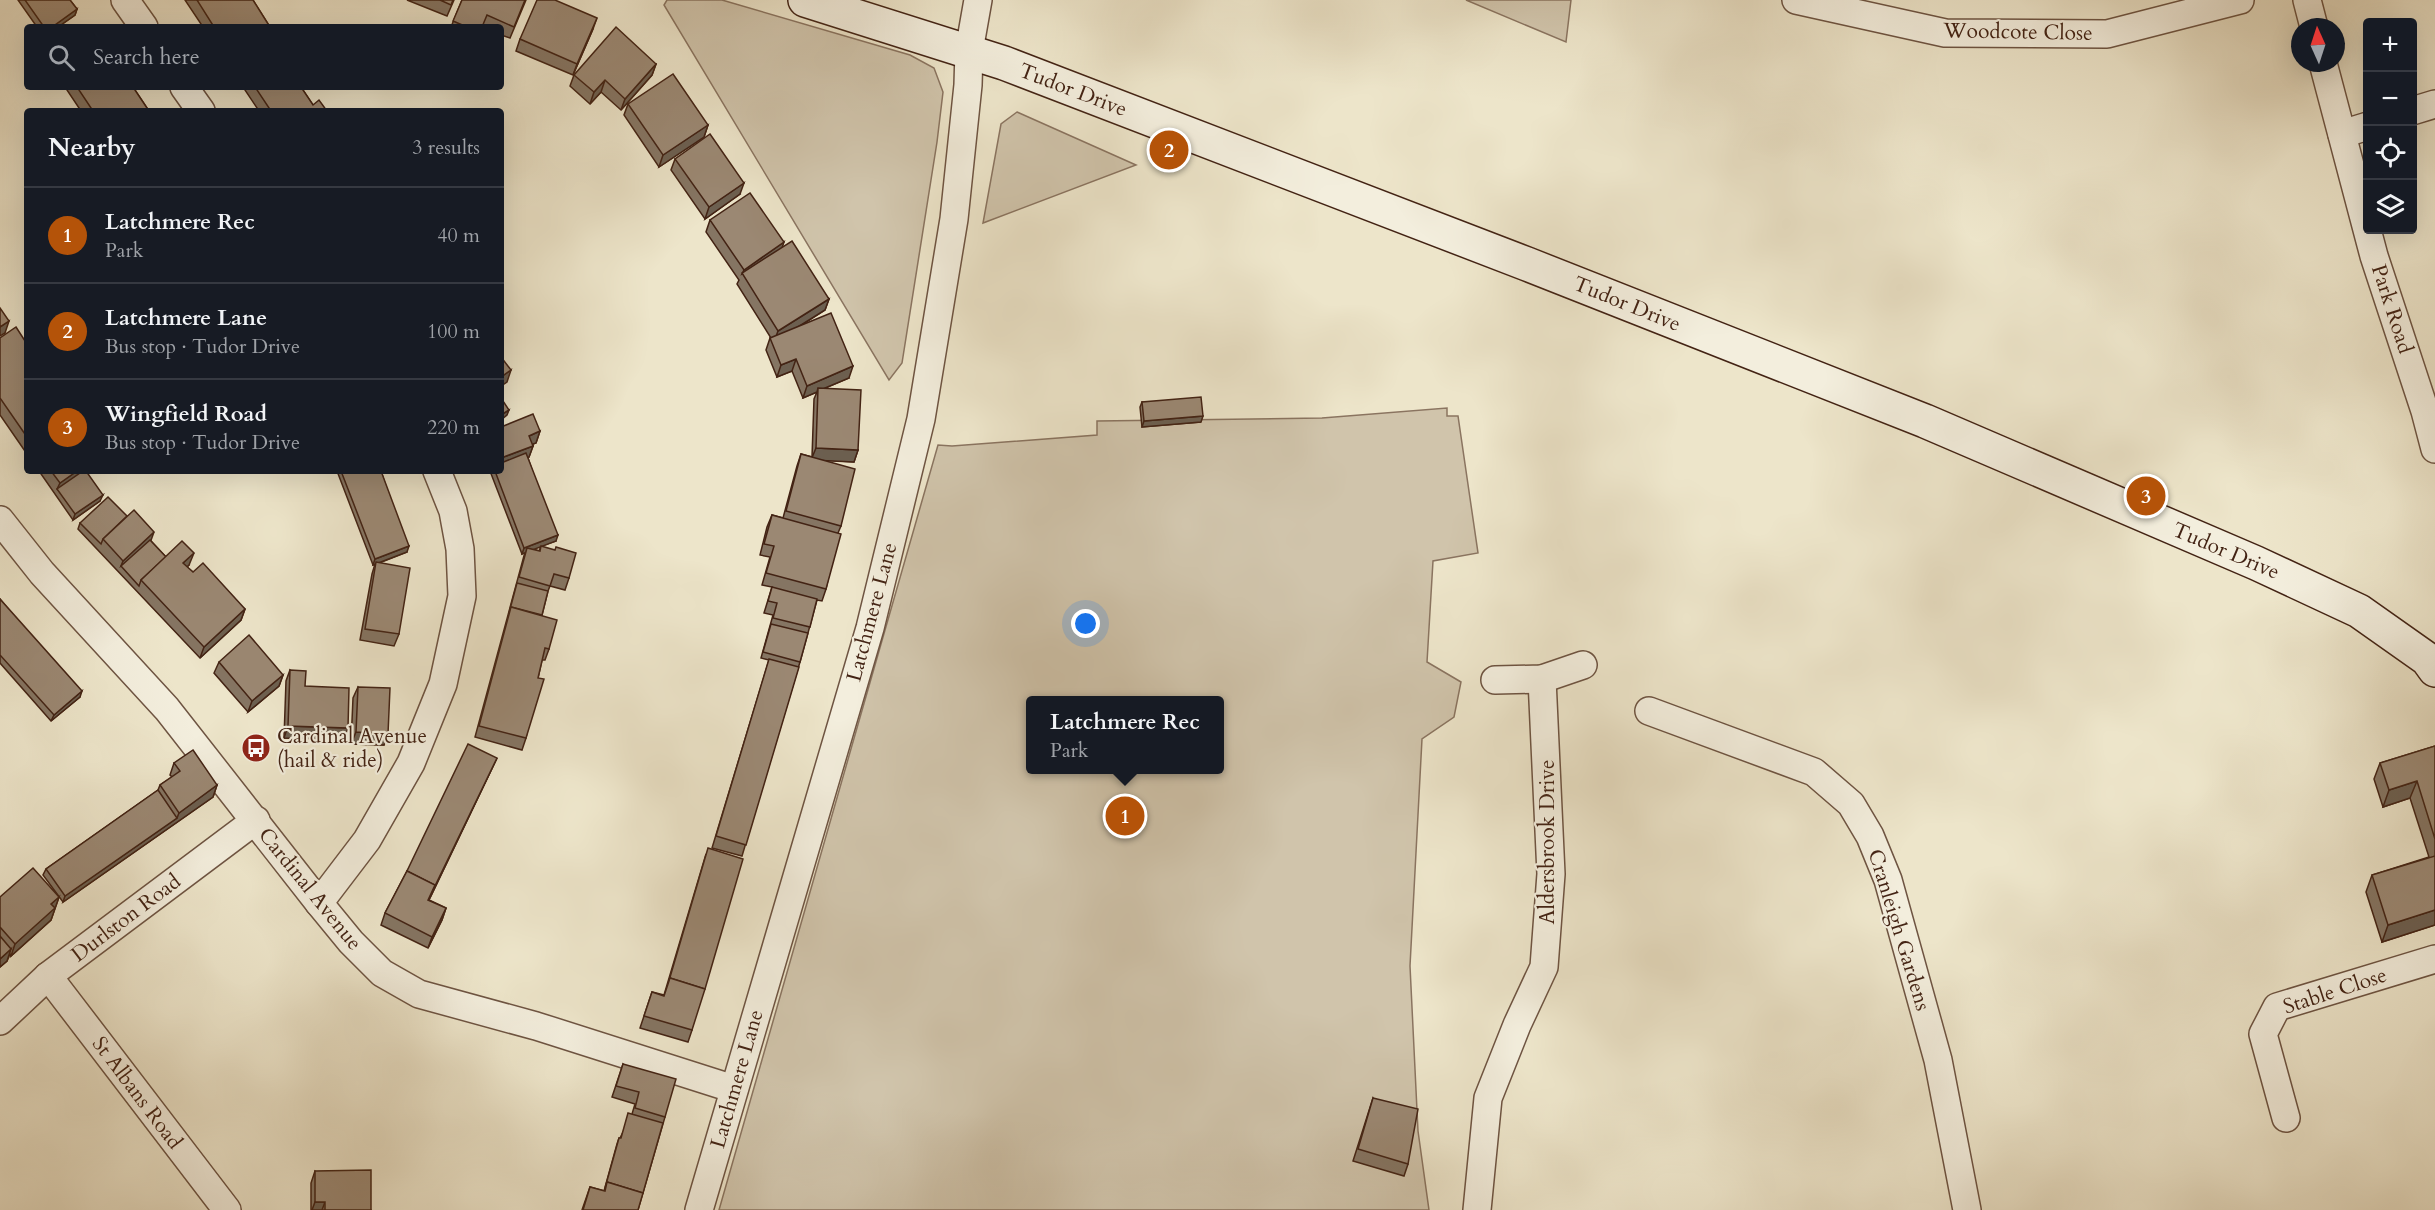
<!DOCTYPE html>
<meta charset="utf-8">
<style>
body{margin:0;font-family:Cardo,serif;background:#20242c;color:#f1f3f6}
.controls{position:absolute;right:18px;top:18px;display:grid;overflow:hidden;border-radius:6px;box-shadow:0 6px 24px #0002}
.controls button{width:54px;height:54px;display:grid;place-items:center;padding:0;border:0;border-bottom:2px solid #363941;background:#171b24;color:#f1f3f6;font:30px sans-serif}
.compass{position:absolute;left:2291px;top:18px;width:54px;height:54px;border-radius:50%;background:#171b24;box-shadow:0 6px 24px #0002;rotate:357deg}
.you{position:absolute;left:1086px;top:624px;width:21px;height:21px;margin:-15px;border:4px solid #fff;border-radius:50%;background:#1a73e8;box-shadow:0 0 0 9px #1a73e833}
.badge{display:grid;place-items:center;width:39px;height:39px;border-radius:50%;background:#b45309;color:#fff;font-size:20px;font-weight:700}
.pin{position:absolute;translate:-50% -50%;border:3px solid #fff;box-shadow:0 2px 6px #0006}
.popup{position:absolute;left:1026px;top:696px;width:198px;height:78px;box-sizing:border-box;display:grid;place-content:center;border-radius:6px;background:#171b24;filter:drop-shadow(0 2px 4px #0005);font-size:20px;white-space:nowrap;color:#9ea1a6}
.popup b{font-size:22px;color:#f1f3f6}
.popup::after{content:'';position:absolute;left:50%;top:100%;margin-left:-12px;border:12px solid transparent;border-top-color:#171b24}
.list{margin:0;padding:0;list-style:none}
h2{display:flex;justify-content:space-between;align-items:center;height:78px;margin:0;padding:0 24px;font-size:26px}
h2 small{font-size:20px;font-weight:400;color:#9ea1a6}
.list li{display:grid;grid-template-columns:39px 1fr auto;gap:18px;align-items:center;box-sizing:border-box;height:96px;padding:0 24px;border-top:2px solid #363941}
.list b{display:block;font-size:22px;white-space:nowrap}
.list p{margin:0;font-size:20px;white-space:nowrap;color:#9ea1a6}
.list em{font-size:20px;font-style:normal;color:#9ea1a6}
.icon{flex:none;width:33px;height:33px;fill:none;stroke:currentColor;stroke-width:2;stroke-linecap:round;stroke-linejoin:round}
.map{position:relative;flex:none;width:2435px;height:1210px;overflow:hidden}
.search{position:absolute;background:#171b24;box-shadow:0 6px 24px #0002;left:24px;top:24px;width:480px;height:66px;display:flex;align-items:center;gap:15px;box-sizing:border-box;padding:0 21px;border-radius:6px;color:#9ea1a6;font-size:22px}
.panel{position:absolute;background:#171b24;box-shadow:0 6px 24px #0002;left:24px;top:108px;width:480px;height:366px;border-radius:6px}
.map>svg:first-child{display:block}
.green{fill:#d0c4ab;stroke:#8a7460;stroke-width:1.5;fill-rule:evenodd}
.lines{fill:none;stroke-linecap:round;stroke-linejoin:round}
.street-casing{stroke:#6e5442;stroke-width:30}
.secondary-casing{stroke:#432314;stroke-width:36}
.street{stroke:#f3eedd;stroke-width:27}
.secondary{stroke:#f3eedd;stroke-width:33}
.wall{fill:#857563;stroke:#432314;stroke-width:1.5;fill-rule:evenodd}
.shaded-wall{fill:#6c5f50;stroke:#432314;stroke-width:1.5}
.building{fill:#9b8873;stroke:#432314;stroke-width:1.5}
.labels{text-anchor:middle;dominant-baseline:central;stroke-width:4.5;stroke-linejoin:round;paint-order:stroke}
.street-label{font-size:21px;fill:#432314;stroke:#f3eedd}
.poi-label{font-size:21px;fill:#432314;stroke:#f3eedd;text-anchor:start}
</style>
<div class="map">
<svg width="2435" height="1210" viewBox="0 0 2435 1210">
<rect width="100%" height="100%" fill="#ede5ca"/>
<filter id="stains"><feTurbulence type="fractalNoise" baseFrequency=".00333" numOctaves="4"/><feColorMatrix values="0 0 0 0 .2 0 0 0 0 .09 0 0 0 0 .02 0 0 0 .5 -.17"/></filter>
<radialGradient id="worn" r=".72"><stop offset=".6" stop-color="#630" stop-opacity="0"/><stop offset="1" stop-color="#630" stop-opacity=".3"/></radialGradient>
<g class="green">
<polygon points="667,0 722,0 910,55 934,68 943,92 937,142 902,363 889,380 664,5"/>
<polygon points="1466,0 1571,0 1566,42"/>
<polygon points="1017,112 1136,165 983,223 1001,124"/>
<path d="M1447,408V416H1458L1478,553L1433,561L1427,662L1461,682L1454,717L1422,739L1410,966L1418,1131L1429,1210H719L938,445L952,446L1097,435V421L1322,418ZM1030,700H1220V770H1030Z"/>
</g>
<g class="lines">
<g class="street-casing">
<g id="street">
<polyline points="125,0 144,27"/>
<polyline points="1796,0 1945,33 2107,34 2240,0"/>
<polyline points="2307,0 2314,27"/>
<polyline points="2323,63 2374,256 2425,411 2435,449"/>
<polyline points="184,87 201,111"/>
<polyline points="2412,111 2435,104"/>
<polyline points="2342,134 2368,126"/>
<polyline points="0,520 42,573 167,709 319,903 351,942 382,973 419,994 536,1026 734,1089"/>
<polyline points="1495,680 1542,679 1583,665"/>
<polyline points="1649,711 1814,772 1851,804 1870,836 1888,880 1938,1060 1967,1210"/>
<polyline points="319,903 367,840 411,763 443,684 462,596 460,549 453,511 437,471"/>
<polyline points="48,976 227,1210"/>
<polyline points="0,1021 48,976 256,820"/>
<polyline points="2286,1118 2263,1034 2277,1007 2435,959"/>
<polyline points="699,1210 870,628 921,419 954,219 968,85 969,51 978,0"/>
<polyline points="1477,1210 1488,1098 1517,1025 1544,967 1551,874 1542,679"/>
</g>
</g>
<g class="secondary-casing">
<polyline id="secondary" points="805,0 1004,63 1527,264 1925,421 2256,563 2359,611 2427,659 2435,670"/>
</g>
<use href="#street" class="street"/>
<use href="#secondary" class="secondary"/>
</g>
<g class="wall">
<polygon points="18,0 70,0 77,9 75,15 58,27 37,27"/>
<polygon points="185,0 253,0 270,27 203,27"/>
<polygon points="407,0 454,0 447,16"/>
<polygon points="462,0 526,0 510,38 501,35 501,27 451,27"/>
<polygon points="593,29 573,75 516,51 520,39"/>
<polygon points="656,64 652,75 621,110 601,92 590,104 570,86 574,75"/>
<polygon points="65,87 133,87 149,111 81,111"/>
<polygon points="243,87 301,87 313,105 327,111 259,111"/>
<polygon points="628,104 708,125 704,137 659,167 624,115"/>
<polygon points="675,159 740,194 705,219 671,170"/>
<polygon points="710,220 782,247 829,299 825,310 800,326 849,378 825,388 858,450 854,462 823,460 841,526 838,533 826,589 822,601 817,600 800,662 742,856 712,848 769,660 761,658 773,615 764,613 772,587 762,585 770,557 760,555 767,527 772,515 783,518 797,466 801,454 812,457 814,399 817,392 803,398 792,371 777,377 766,350 770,338 771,338 737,284 739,280 706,232"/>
<polygon points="0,338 27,344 27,454 0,415"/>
<polygon points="1142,402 1201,422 1142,427 1140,407"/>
<path d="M540,431L536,443L533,444V446L529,457L528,458L556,541L541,546L569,578L565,590L550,586L548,591L542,615L549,649L545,660H542L538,678L526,738L522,750L475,737L525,552L522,554L490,471H501ZM541,546L539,551L533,549L535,548Z"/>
<polygon points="39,471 90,471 87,473 100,501 73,520"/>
<polygon points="337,471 381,471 407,552 379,563 399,634 394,646 360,640 372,574 375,564 373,565"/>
<polygon points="80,523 151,541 166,557 189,565 187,567 193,572 245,609 241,620 200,658 78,529"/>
<polygon points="0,599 80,697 51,721 0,663"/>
<polygon points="219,662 283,675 279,686 248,712 214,673"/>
<polygon points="290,670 305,686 344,739 284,738 286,681"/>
<polygon points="358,687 388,734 384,745 351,744 353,698"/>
<polygon points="2435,746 2435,925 2382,942 2366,892 2372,875 2429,857 2410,798 2383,807 2374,779 2380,763"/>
<polygon points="497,758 429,900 446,908 442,920 428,948 381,925 385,913 407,871"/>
<polygon points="174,763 217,785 213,797 63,902 43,875 46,869 158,790 160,785 172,777 170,775"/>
<polygon points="706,854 692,1030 688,1042 640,1028 652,992 664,995"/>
<polygon points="0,897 59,897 51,920 11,956 10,954 7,961 0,967"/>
<polygon points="623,1064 665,1117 638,1210 582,1210 590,1187 604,1191 617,1144 619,1138 620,1138 632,1114 635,1104 612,1097"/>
<polygon points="1373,1098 1408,1164 1404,1176 1353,1161"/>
<polygon points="315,1171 371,1210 311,1210 311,1183"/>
</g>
<g class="shaded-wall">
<polygon points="77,9 75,15 58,27 52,27"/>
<polygon points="597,18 593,29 573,75 577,64"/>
<polygon points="656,64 652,75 621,110 625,99"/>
<polygon points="605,80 601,92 590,104 594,92"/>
<polygon points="708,125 704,137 659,167 663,155"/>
<polygon points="744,183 740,194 705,219 709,207"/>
<polygon points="784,242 780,254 742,274 744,270"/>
<polygon points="829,299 825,310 774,342 778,331"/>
<polygon points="9,321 5,333 0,336 0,327"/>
<polygon points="796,359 792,371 777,377 781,365"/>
<polygon points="853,366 849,378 818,391 818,388 817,392 803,398 807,386"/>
<polygon points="511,370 507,382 501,386 501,377"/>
<polygon points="509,410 507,415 501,420 501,415"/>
<polygon points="1203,416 1201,422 1142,427 1144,421"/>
<polygon points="540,431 536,443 525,447 529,436"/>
<polygon points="533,446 529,457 501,468 501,458"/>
<polygon points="816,448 858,450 854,462 811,460"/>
<polygon points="77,471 90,471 60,492 57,489 60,483"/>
<polygon points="103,495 100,501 73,520 75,514"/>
<polygon points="154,532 150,543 121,566 123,561"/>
<polygon points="558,535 556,541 522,554 524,548"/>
<polygon points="409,546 407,552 373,565 375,559"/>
<polygon points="194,553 189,565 179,574 183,563"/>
<polygon points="245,609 241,620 200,658 204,647"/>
<polygon points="283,675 279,686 248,712 252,701"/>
<polygon points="82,691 80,697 51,721 54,715"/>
<polygon points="288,726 348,728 344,739 284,738"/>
<polygon points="356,732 388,734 384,745 351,744"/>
<polygon points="497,758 431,896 423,911 428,900"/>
<polygon points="2417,781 2410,798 2383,807 2389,790"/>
<polygon points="217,785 213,797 63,902 65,896 177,818 179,813"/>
<polygon points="59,897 51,920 11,956 15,944 51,904"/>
<polygon points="446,908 442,920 428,948 432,937"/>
<polygon points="2435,910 2435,925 2382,942 2388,925"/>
<polygon points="11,949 7,961 0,967 0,959"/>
<polygon points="315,1202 325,1202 322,1210 312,1210"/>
</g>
<g class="building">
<polygon points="25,0 70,0 77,9 52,27 44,27"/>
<polygon points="197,0 253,0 270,27 214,27"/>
<polygon points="440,0 453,0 451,5"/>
<polygon points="462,0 525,0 514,27 487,15 482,27 467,27 453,21"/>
<polygon points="537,0 555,0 597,18 577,64 520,39"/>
<polygon points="616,27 656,64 625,99 605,80 594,92 574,75"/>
<polygon points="673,74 708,125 663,155 628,104"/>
<polygon points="77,87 133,87 149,111 93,111"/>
<polygon points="255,87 301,87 313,105 319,100 327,111 271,111"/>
<polygon points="710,134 744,183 709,207 675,159"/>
<polygon points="750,193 784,242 744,270 710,220"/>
<polygon points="792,241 829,299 778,331 742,273"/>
<polygon points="0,308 9,321 0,327"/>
<polygon points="831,313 853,366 807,386 796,359 781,365 770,338"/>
<polygon points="16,327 27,344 27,437 0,398 0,338"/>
<polygon points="501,357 511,370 501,377"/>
<polygon points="818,388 861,390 858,450 816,448"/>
<polygon points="1201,397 1203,416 1144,421 1142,402"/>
<polygon points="501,398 509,410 501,415"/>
<polygon points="533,414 540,431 529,436 533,446 501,458 501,427"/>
<polygon points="526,453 558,535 524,548 495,471 501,471 501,463"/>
<polygon points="801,454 855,469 841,526 786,511"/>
<polygon points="51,471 77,471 60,483"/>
<polygon points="83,471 86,471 103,495 75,514 57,489"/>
<polygon points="341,471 381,471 409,546 375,559"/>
<polygon points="108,497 127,516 103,539 101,544 80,523"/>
<polygon points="134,510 154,532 123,561 103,539"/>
<polygon points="772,515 841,534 826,589 766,573 774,546 764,544"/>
<polygon points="150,540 166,557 141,580 139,586 121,566"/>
<polygon points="182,541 194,553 183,563 193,572 203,563 245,609 204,647 141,580"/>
<polygon points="541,546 555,550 556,547 576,553 569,578 554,574 550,586 519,577 527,548 540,551"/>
<polygon points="376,562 410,568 399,634 365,629"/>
<polygon points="517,583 548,591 542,615 511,607 509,613"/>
<polygon points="772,587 817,599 810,627 773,618 777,603 768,601"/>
<polygon points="0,599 82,691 54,715 0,655"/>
<polygon points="511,607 557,620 549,649 545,648 538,678 544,679 526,738 479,726"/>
<polygon points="771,624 808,633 800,662 763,652"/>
<polygon points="249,635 283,675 252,701 219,662"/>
<polygon points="769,659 799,667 746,845 716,836"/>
<polygon points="290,670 306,671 305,686 349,688 348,728 288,726"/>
<polygon points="358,687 390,688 388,734 356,732"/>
<polygon points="468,744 497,758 433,890 435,885 407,871"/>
<polygon points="2435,746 2435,839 2417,781 2389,790 2380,763"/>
<polygon points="193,750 217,785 179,813 160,785 180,771 174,763"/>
<polygon points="158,790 177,818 65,896 46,869"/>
<polygon points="708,848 743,859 705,989 670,978 668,984"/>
<polygon points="2435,856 2435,910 2388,925 2372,875"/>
<polygon points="33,868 59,897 51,904 55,908 15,944 0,927 0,897"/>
<polygon points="407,871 435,885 428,900 446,908 432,937 385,913"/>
<polygon points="0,936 11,949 0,959"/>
<polygon points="670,978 705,989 692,1030 644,1016 652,992 664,996"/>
<polygon points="623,1064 676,1079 665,1117 635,1108 639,1092 616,1086"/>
<polygon points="1373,1098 1418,1109 1408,1164 1358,1149"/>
<polygon points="628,1113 663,1123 643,1193 607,1182 605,1188 619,1138 621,1138"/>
<polygon points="371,1170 371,1210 325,1210 325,1202 315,1202 315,1171"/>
<polygon points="607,1182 643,1193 638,1210 583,1210 590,1187 605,1191"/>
</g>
<defs>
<g id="bus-disc" transform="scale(1.5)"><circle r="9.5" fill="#8f2418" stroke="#f3eedd"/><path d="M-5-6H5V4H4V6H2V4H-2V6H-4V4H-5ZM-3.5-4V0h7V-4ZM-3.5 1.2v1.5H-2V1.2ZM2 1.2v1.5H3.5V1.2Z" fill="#fff"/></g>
</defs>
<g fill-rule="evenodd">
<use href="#bus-disc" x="256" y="748"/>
</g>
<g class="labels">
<g class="street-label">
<text transform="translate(2018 32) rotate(1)">Woodcote Close</text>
<text transform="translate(1073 90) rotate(21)">Tudor Drive</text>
<text transform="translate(1627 304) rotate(22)">Tudor Drive</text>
<text transform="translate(2392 309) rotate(72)">Park Road</text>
<text transform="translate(2226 551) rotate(23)">Tudor Drive</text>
<text transform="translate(872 612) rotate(-75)">Latchmere Lane</text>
<text transform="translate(1547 842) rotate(-90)">Aldersbrook Drive</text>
<text transform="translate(310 889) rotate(51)">Cardinal Avenue</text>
<text transform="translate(126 918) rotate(-37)">Durlston Road</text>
<text transform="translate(1899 930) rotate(73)">Cranleigh Gardens</text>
<text transform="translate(2335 991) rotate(-18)">Stable Close</text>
<text transform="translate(737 1079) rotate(-74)">Latchmere Lane</text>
<text transform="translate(137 1093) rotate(53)">St Albans Road</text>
</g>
<g class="poi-label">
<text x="277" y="736">Cardinal Avenue<tspan x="277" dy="24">(hail &amp; ride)</tspan></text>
</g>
</g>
<rect width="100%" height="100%" filter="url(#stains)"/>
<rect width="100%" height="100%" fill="url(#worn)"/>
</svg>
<div class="controls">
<button>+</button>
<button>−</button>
<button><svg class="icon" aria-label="locate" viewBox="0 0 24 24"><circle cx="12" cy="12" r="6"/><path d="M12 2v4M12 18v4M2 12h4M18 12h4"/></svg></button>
<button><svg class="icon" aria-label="layers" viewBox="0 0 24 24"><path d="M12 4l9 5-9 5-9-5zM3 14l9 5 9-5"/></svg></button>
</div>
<svg class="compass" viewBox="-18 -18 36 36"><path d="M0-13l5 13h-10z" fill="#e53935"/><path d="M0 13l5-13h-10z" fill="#9ea1a6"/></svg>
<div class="you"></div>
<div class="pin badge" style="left:1125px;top:816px">1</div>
<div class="popup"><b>Latchmere Rec</b>Park</div>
<div class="pin badge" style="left:1169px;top:150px">2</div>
<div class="pin badge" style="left:2146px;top:496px">3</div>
<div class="search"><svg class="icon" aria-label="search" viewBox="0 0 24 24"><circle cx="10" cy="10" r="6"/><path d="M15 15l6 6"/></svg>Search here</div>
<section class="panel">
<h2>Nearby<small>3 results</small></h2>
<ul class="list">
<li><span class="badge">1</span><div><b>Latchmere Rec</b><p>Park</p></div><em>40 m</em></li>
<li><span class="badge">2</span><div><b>Latchmere Lane</b><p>Bus stop · Tudor Drive</p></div><em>100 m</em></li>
<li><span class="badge">3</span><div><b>Wingfield Road</b><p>Bus stop · Tudor Drive</p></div><em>220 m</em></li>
</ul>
</section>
</div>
